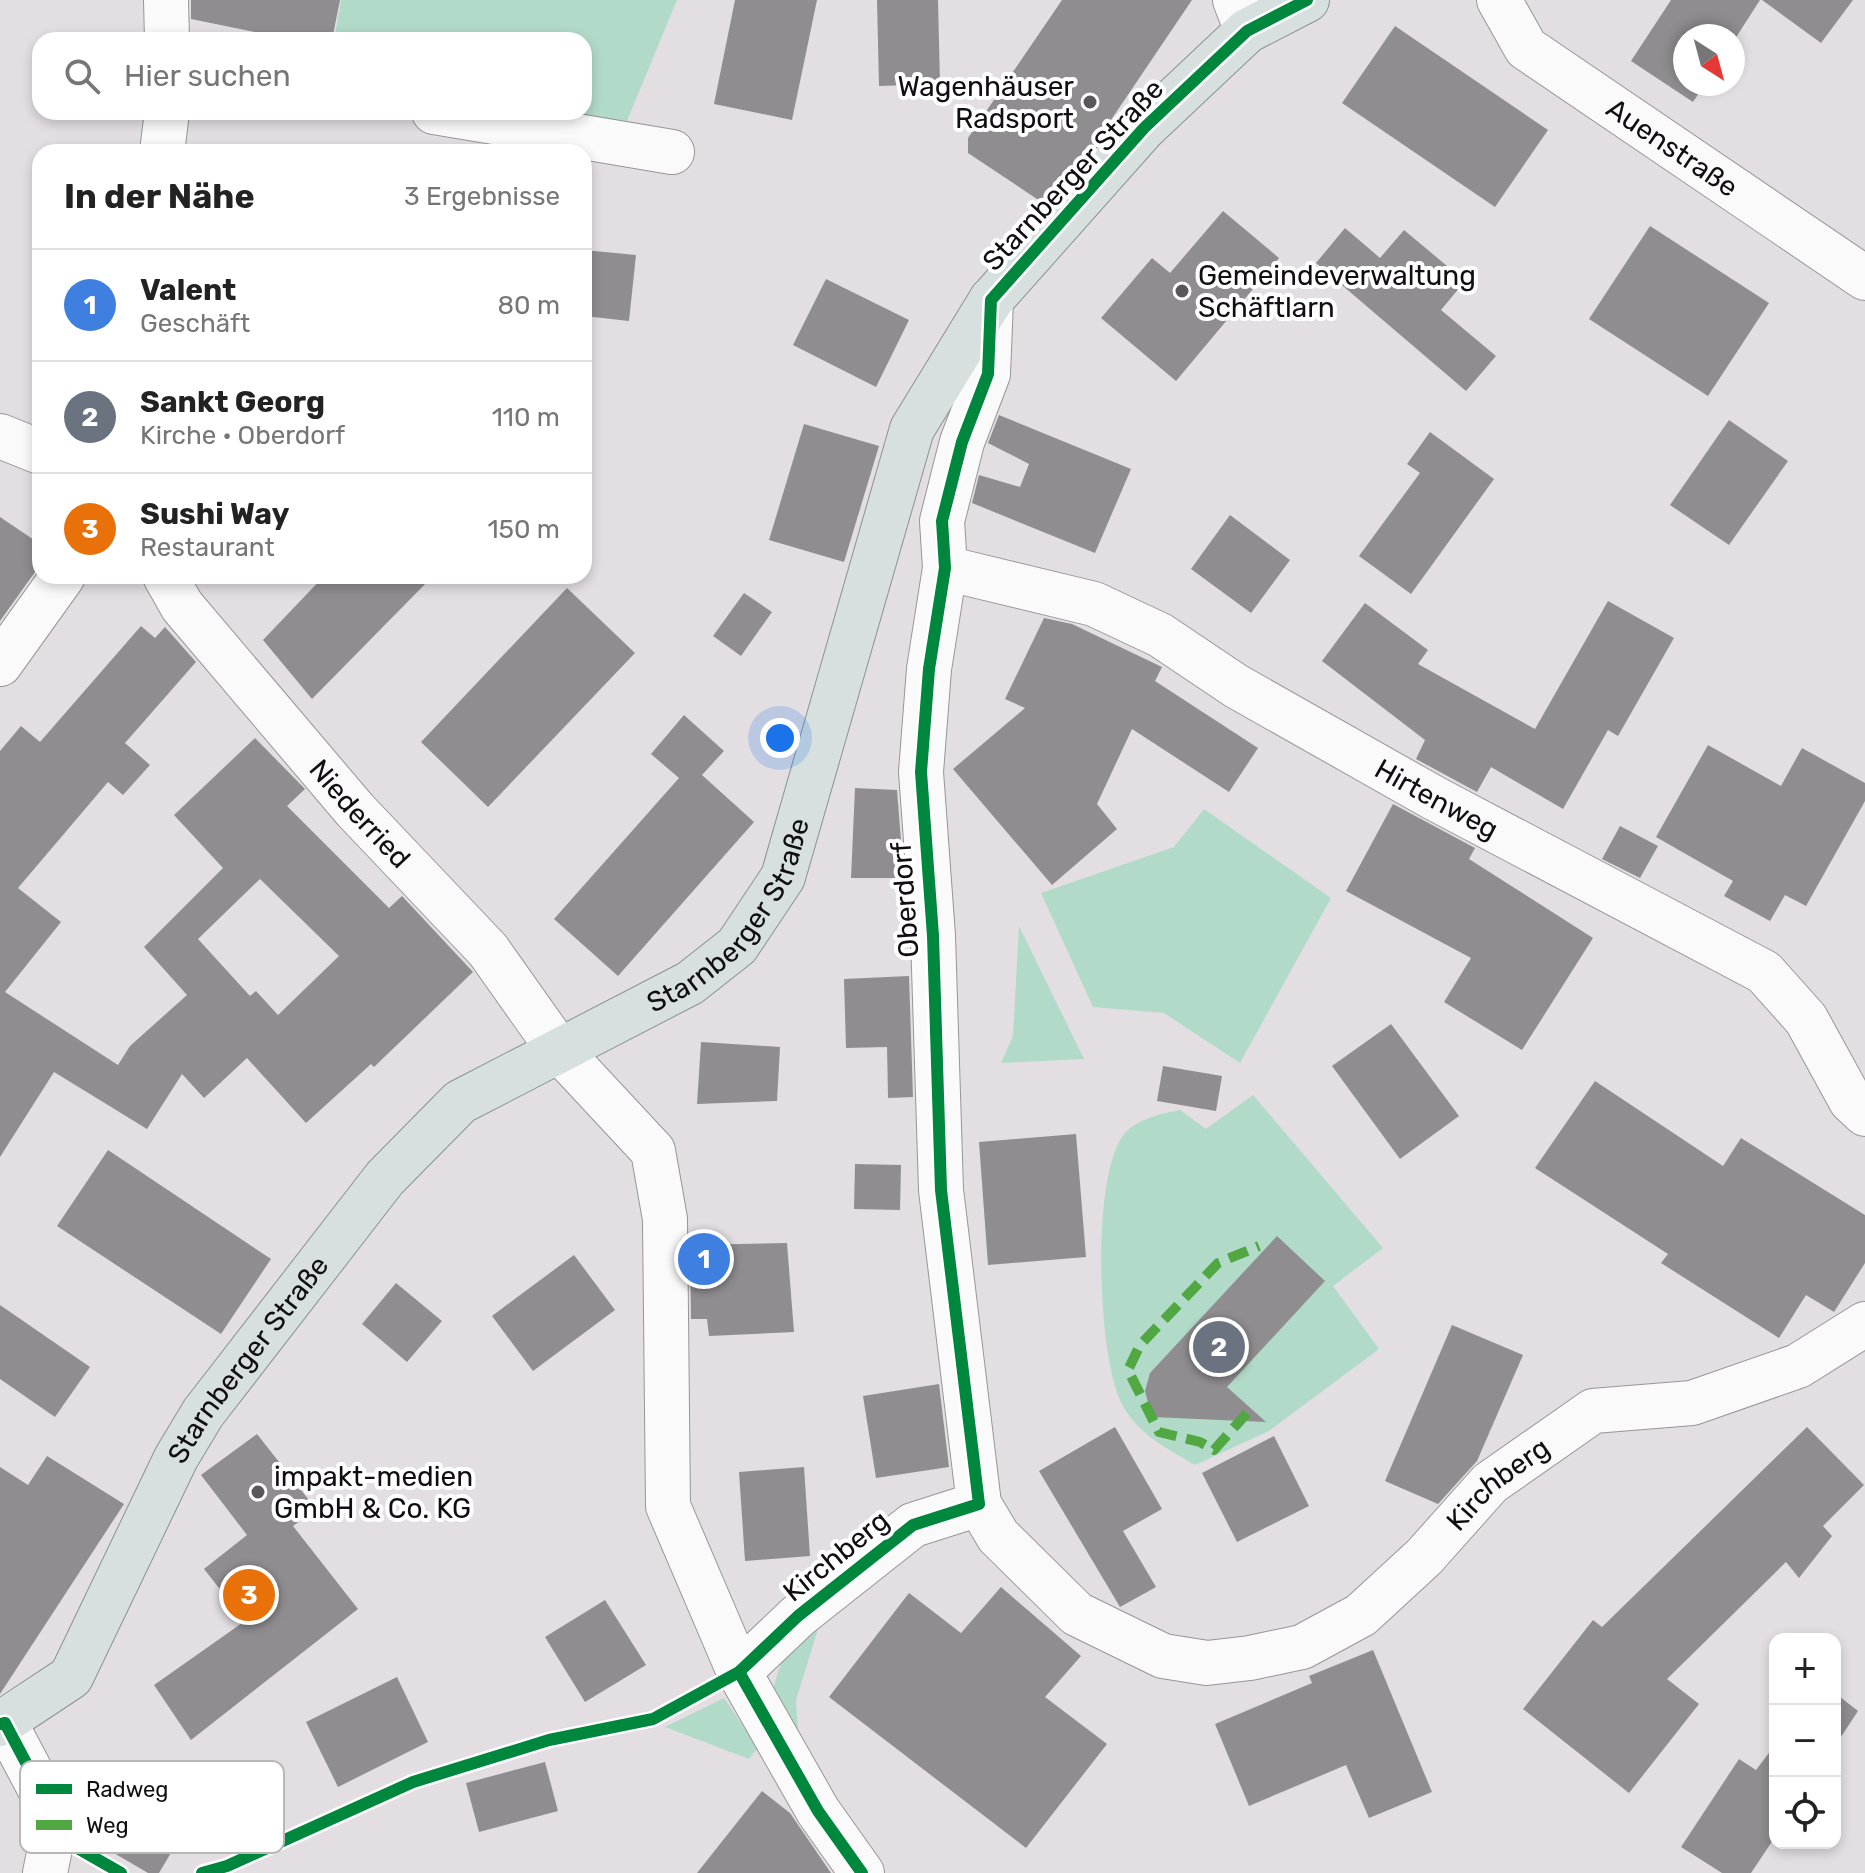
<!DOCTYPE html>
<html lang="de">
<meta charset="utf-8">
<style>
body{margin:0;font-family:Rubik,sans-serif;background:#f2f2f2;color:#222}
.controls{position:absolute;right:24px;bottom:24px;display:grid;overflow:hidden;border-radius:16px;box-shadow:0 4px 12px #0003}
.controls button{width:72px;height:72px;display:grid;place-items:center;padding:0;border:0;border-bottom:2px solid #e0e0e0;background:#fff;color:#222;font:40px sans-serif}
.compass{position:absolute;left:1673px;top:24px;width:72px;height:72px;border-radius:50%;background:#fff;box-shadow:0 4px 12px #0003;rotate:144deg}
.you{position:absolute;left:780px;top:738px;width:28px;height:28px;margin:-20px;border:6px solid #fff;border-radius:50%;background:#1a73e8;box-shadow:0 0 0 12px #1a73e833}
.badge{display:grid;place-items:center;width:52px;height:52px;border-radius:50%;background:#db2777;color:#fff;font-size:26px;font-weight:700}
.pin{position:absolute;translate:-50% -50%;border:4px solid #fff;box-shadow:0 2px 8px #0006}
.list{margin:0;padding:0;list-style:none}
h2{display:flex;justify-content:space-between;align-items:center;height:104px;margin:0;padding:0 32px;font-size:34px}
h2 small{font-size:26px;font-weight:400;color:#767676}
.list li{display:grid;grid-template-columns:52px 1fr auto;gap:24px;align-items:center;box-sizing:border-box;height:112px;padding:0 32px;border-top:2px solid #e0e0e0}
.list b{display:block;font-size:30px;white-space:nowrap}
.list p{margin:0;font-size:26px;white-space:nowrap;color:#767676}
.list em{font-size:26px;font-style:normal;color:#767676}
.icon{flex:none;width:44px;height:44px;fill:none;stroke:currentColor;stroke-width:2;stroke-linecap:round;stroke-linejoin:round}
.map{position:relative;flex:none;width:1865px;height:1873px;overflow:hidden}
.search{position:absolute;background:#fff;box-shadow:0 4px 12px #0003;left:32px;top:32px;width:560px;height:88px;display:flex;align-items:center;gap:20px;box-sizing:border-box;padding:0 28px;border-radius:24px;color:#767676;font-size:30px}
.panel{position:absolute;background:#fff;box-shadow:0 4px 12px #0003;left:32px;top:144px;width:560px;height:440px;border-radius:24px}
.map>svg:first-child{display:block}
.green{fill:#b2dac9}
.building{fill:#908d90;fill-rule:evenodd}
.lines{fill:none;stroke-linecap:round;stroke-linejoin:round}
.minor-casing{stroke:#989598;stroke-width:46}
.major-casing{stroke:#869491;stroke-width:46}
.minor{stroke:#fbfafb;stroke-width:44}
.major{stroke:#d7e0de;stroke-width:44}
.quiet{stroke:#51a842;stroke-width:10;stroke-dasharray:20 10;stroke-linecap:butt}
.cycleway-casing{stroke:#fff;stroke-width:17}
.cycleway{stroke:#00873e;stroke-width:12}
.poi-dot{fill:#5a575a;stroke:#fff;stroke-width:3}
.labels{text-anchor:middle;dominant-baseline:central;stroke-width:8;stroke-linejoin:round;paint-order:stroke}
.poi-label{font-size:28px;fill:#100e10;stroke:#fff;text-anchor:start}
.street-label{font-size:28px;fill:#100e10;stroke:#fff}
.key{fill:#fff;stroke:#b7b7b7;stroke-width:2}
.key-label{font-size:22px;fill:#100e10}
</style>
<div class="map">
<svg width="1865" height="1873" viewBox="0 0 1865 1873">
<rect width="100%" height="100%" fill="#e3dee2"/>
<g class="green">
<polygon points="341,0 677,0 627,121 549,112 584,112 584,40 334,40"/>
<polygon points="1204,809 1331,898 1240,1063 1164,1013 1093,1007 1041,893 1174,847"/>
<polygon points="1019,926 1084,1059 1001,1063 1013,1036"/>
<path d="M1253,1095L1383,1248L1333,1286L1379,1349L1269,1431L1195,1465C1168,1449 1141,1436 1124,1408C1097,1365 1090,1172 1125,1133C1139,1118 1161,1114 1180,1110L1206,1129Z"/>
<polygon points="823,1613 796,1700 799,1748 772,1692 784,1653"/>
<polygon points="724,1698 758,1748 749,1759 665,1727"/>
</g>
<g class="building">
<polygon points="191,0 340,0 332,40 295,40 191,19"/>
<polygon points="735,0 817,0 792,120 714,104"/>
<polygon points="877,0 938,0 940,84 879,86"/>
<polygon points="1062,0 1192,0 1090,151 1043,203 968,153 968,138"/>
<polygon points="1671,0 1760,0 1733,42 1733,36 1685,36 1685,84 1705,84 1693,102 1631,61"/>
<polygon points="1762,0 1853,0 1821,43"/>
<polygon points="1395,26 1548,130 1495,207 1342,103"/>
<polygon points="1223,211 1279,258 1176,381 1101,318 1152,258 1170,273"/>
<polygon points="1650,226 1769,303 1708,396 1589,319"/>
<polygon points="1345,228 1380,258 1404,230 1465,281 1441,310 1496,356 1466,391 1316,263"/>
<polygon points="584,250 636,255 629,321 584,316"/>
<polygon points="826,279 909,320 876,387 793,345"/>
<polygon points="999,415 1131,469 1095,553 972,503 979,475 1020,487 1029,464 988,443"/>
<polygon points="1729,420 1788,461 1729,545 1670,505"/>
<polygon points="804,424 879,446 844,562 769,540"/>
<polygon points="1430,432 1494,479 1411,594 1359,556 1420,473 1407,464"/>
<polygon points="1230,515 1290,560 1251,613 1191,569"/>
<polygon points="0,517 40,544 40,565 0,621"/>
<polygon points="324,576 433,576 312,699 263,640"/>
<polygon points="567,588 635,653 488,807 421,742"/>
<polygon points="744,593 772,612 741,656 713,636"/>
<polygon points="1608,601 1674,638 1618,736 1608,730 1563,809 1491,767 1477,792 1416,759 1425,740 1322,661 1365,603 1428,650 1418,664 1535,729"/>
<polygon points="1044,618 1072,624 1162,667 1155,681 1258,748 1229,792 1132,729 1097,804 1117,829 1052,885 953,769 1025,708 1005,699"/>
<path d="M141,626L155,638L165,627L196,662L125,743L150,765L123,795L108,782L18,888L61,922L5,992L118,1065L130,1046L187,995L144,947L223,868L174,815L255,738L305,789L287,806L389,908L402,896L473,972L374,1067L371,1064L306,1123L247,1058L204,1098L182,1074L147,1129L54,1072L0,1157V751L21,726L40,742ZM260,879L339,956L278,1015L256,991L250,996L198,939Z"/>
<polygon points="684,715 724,751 702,775 754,822 618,976 554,919 679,778 651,754"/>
<polygon points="1708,745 1781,786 1802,748 1865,783 1865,801 1806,906 1785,895 1770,921 1724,896 1733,881 1656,837"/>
<polygon points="855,788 897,790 904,878 851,878"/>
<polygon points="1393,804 1475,848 1469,859 1593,938 1522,1050 1444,1002 1471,958 1346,891"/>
<polygon points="1620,826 1658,846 1640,878 1602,859"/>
<polygon points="909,976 913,1097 888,1098 887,1047 846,1048 844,979"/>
<polygon points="1391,1024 1459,1116 1400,1159 1332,1066"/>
<polygon points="701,1042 780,1047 777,1101 697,1104"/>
<polygon points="1163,1066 1222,1076 1216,1111 1157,1101"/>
<polygon points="1595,1081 1723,1166 1741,1138 1865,1215 1865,1263 1834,1312 1806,1295 1779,1338 1661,1263 1668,1254 1535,1168"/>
<polygon points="1076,1134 1086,1257 988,1265 979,1142"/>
<polygon points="108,1150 271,1259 221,1334 57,1226"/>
<polygon points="855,1164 901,1165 900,1210 854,1209"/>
<polygon points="1277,1236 1325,1281 1227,1387 1266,1422 1152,1417 1145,1391 1150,1373"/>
<polygon points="787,1243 794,1332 709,1336 707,1319 691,1319 690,1245"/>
<polygon points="574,1255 615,1310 533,1371 492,1316"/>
<polygon points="396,1283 442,1321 407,1362 362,1324"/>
<polygon points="0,1305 90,1367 55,1417 0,1379"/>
<polygon points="1452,1325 1523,1355 1477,1461 1438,1504 1385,1481"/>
<polygon points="939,1384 949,1467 876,1478 863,1396"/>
<polygon points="1115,1427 1162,1509 1123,1531 1156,1587 1120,1607 1039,1471"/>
<polygon points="1807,1427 1864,1485 1823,1526 1832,1536 1799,1578 1786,1562 1667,1679 1699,1704 1629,1793 1523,1709 1593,1620 1602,1627"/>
<polygon points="257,1434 316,1509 293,1526 358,1609 191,1740 154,1685 245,1621 204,1569 247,1535 201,1475"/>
<polygon points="1274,1436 1309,1506 1237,1542 1202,1473"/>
<polygon points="47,1456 124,1504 0,1694 0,1467 28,1485"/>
<polygon points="804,1467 810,1556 745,1561 739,1472"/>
<polygon points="1001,1587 1081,1656 1045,1697 1107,1744 1026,1848 829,1697 909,1593 961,1633"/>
<polygon points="605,1600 646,1665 585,1702 545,1637"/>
<polygon points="1373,1650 1432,1792 1369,1818 1346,1765 1249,1806 1215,1724 1312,1683 1309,1676"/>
<polygon points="397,1677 428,1742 338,1787 306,1722"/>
<polygon points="1835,1693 1858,1711 1835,1746"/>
<polygon points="1775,1745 1775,1837 1751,1873 1722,1873 1681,1847 1739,1759 1756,1770"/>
<polygon points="545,1762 558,1811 479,1832 466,1783"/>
<polygon points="126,1778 141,1802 179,1784 203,1799 159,1873 148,1873 90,1839"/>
<polygon points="762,1791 790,1813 831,1873 697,1873"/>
</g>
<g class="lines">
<g class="minor-casing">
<g id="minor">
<polyline points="166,0 167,40"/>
<polyline points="1235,0 1247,31"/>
<path id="s1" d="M1499,0L1526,48L1865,278"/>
<polyline points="434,112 672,152"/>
<polyline points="162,152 167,112"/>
<path id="s2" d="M991,300L988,374L962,442L942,521L945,568L929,669L921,772L933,936L941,1190L979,1504L998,1536L1077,1614L1163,1656L1207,1663L1250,1658L1302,1647L1361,1615L1424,1557L1490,1483L1593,1411L1692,1403L1798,1366L1865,1324"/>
<polyline points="0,436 40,452"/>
<path id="s3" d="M945,568L1094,604L1160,635L1236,686L1434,798L1764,972L1806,1019L1851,1101L1865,1114"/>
<path id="s4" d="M165,576L182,606L355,810L488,950L558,1049L653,1151L665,1219L668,1506L739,1672L818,1811L862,1873"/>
<polyline points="0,664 63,576"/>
<polyline points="739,1672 798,1616 913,1525 979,1504"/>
<polyline points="5,1723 41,1791 53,1834 45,1873"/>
</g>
</g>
<g class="major-casing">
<g id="major">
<path id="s5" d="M0,1724L71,1677L176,1458L203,1413L385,1178L460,1102L690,983L737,946L783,877L912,429L991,300L1144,128L1247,31L1307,0"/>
</g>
</g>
<use href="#minor" class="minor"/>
<use href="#major" class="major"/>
<polyline class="quiet" points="1247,1413 1214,1450 1200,1442 1159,1432 1128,1370 1140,1345 1218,1263 1259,1246"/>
<g class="cycleway-casing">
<g id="cycleway">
<polyline points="739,1672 818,1811 862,1873"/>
<polyline points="0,1724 5,1723 41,1791 53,1834 121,1873"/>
<polyline points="202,1873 227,1866 413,1782 549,1740 653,1719 739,1672 798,1616 913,1525 979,1504 941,1190 933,936 921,772 929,669 945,568 942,521 962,442 988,374 991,300 1144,128 1247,31 1307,0"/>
</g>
</g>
<use href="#cycleway" class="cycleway"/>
</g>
<g class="poi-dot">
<circle cx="1090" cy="102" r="8"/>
<circle cx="1182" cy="291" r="8"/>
<circle cx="258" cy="1492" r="8"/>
</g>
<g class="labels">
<g class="poi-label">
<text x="1074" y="86" text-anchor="end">Wagenhäuser<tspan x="1074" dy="32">Radsport</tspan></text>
<text x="1198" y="275">Gemeindeverwaltung<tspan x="1198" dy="32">Schäftlarn</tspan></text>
<text x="274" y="1476">impakt-medien<tspan x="274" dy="32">GmbH &amp; Co. KG</tspan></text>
</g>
<g class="street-label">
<text stroke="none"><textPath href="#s1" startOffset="232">Auenstraße</textPath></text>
<text transform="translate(1073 175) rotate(-47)">Starnberger Straße</text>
<text stroke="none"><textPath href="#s3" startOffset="548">Hirtenweg</textPath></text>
<text stroke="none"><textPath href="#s4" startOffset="308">Niederried</textPath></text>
<text transform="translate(905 900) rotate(-94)">Oberdorf</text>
<text stroke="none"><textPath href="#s5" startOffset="1122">Starnberger Straße</textPath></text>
<text stroke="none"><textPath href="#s5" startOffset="450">Starnberger Straße</textPath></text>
<text stroke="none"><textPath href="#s2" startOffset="1858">Kirchberg</textPath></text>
<text transform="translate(836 1556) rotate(-39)">Kirchberg</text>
</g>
</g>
<rect x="20" y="1761" width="264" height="92" rx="12" class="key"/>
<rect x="36" y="1784" width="36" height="10" fill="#00873e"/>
<rect x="36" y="1820" width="36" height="10" fill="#51a842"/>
<g class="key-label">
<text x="86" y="1797">Radweg</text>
<text x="86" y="1833">Weg</text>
</g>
</svg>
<div class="controls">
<button>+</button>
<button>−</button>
<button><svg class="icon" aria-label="locate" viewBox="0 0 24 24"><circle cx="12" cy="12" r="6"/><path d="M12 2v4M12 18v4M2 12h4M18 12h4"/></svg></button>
</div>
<svg class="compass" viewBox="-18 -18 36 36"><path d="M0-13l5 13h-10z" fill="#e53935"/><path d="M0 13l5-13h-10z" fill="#767676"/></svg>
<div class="you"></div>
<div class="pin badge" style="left:704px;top:1259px;background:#3f7fe0">1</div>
<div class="pin badge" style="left:1219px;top:1347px;background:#6b7280">2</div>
<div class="pin badge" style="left:249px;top:1595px;background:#e8710a">3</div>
<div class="search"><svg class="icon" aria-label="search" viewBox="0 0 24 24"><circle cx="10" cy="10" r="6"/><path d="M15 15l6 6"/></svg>Hier suchen</div>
<section class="panel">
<h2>In der Nähe<small>3 Ergebnisse</small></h2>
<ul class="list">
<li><span class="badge" style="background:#3f7fe0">1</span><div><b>Valent</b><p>Geschäft</p></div><em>80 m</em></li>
<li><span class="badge" style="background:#6b7280">2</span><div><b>Sankt Georg</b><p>Kirche · Oberdorf</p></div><em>110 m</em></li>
<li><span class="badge" style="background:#e8710a">3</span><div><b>Sushi Way</b><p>Restaurant</p></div><em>150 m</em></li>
</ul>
</section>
</div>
